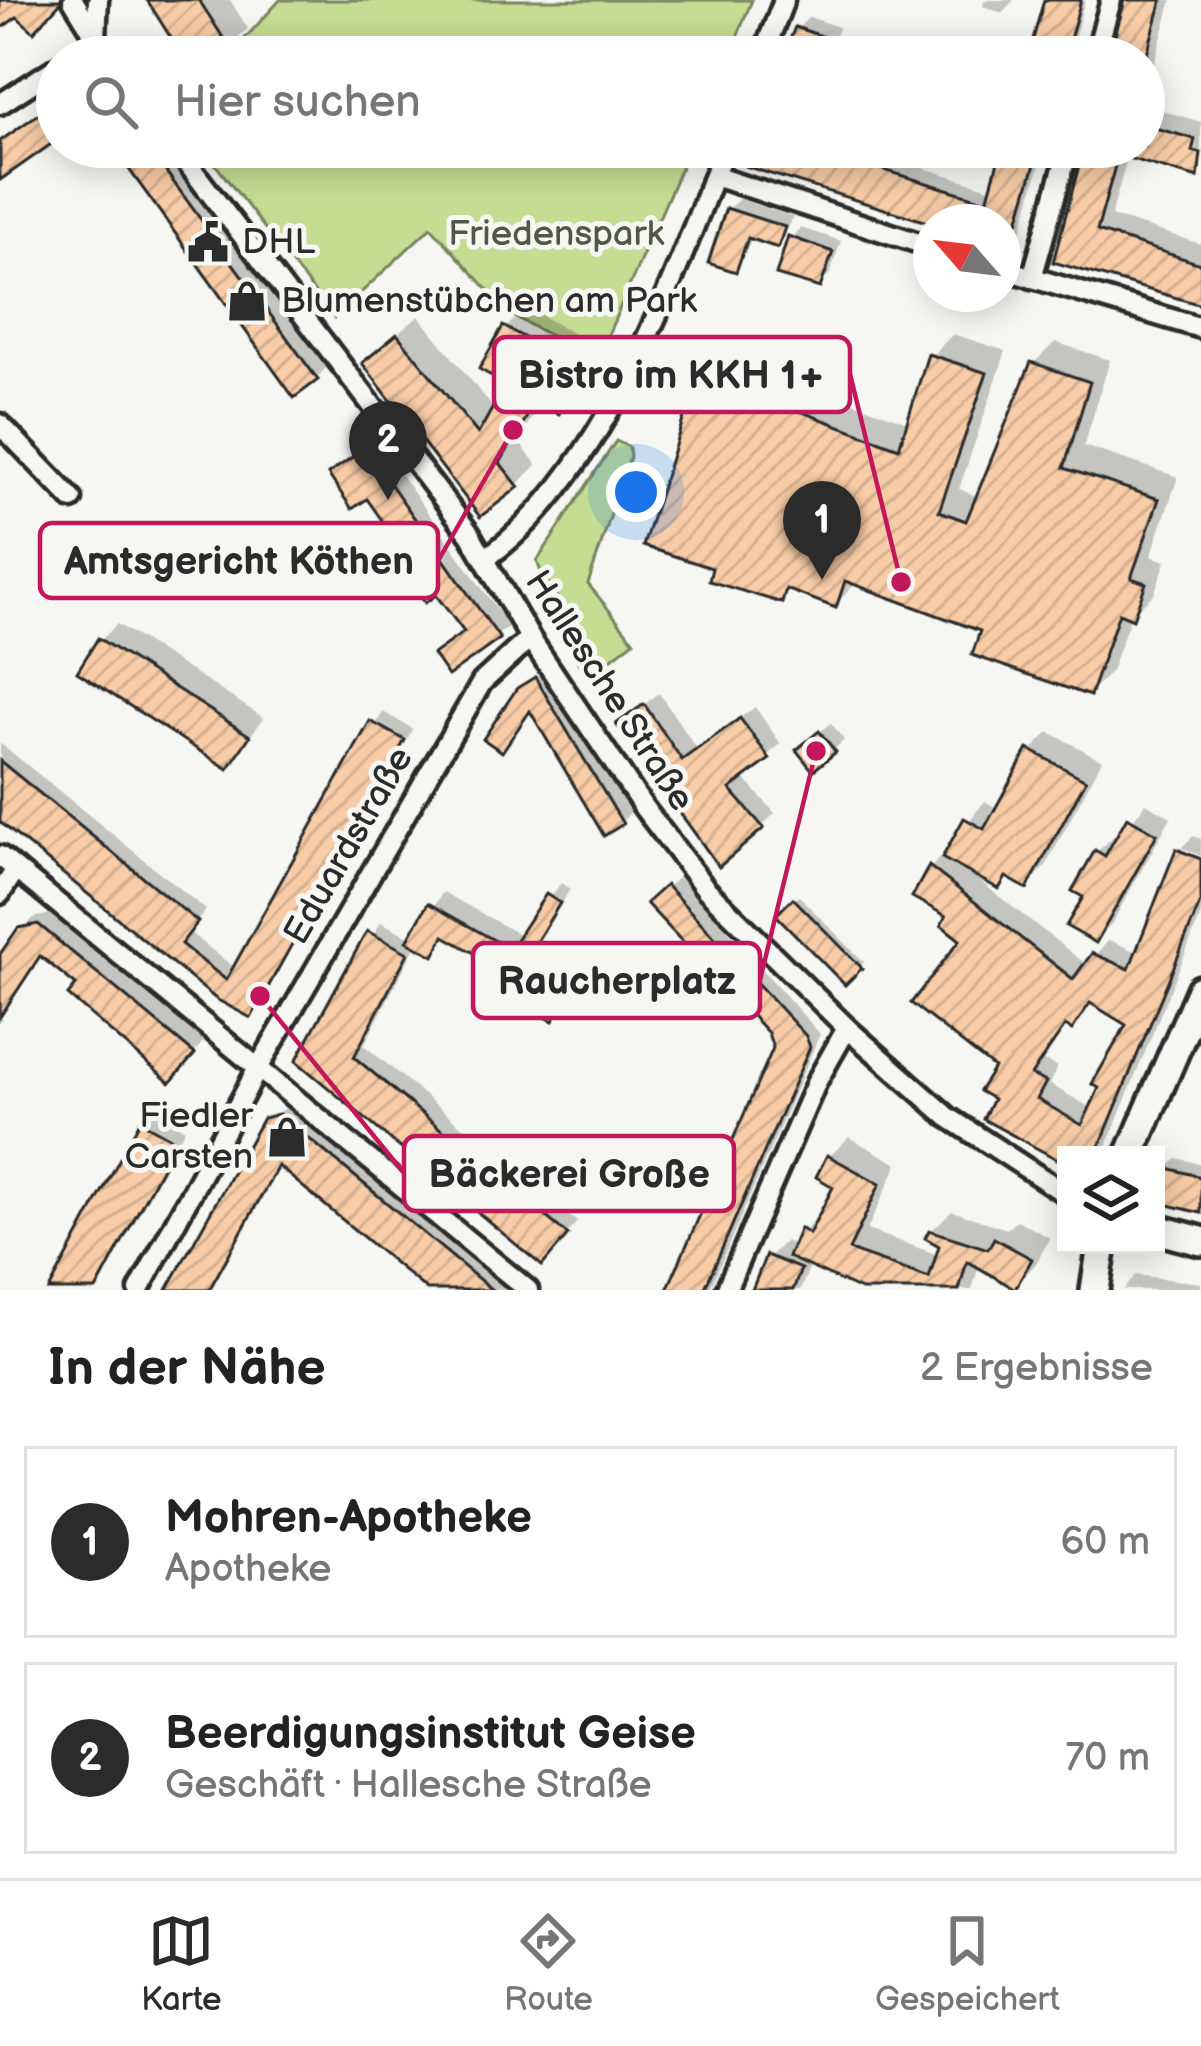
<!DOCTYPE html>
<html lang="de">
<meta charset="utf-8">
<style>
body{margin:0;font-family:"Balsamiq Sans",sans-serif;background:#f2f2f2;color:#222}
.controls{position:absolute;right:36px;bottom:36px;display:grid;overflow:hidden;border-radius:0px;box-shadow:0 6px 30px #0003}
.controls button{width:108px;height:108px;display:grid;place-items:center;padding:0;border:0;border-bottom:3px solid #e0e0e0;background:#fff;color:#222;font:60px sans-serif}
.compass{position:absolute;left:913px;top:204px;width:108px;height:108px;border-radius:50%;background:#fff;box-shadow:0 6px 30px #0003;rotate:298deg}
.you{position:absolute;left:636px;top:492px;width:42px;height:42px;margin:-30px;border:9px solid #fff;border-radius:50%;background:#1a73e8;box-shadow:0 0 0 18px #1a73e833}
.badge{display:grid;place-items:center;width:78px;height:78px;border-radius:50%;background:#2b2b2b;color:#fff;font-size:39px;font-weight:700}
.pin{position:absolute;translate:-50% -99px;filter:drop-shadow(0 3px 6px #0008)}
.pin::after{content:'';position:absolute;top:63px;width:42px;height:36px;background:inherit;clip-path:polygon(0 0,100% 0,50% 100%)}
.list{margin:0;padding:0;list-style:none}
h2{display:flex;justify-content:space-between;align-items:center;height:156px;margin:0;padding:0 48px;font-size:51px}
h2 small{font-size:39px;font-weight:400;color:#767676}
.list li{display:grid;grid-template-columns:78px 1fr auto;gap:36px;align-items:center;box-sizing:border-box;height:192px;margin:0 24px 24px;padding:0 24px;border:3px solid #e0e0e0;border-radius:0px}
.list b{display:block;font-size:45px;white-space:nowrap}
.list p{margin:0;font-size:39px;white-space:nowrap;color:#767676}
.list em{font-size:39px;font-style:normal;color:#767676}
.icon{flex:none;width:66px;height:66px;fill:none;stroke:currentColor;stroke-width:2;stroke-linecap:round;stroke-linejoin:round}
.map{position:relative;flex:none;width:1201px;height:1290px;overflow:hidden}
.search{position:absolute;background:#fff;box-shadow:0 6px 30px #0003;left:36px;right:36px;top:36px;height:132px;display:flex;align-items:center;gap:30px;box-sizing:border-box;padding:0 42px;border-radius:66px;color:#767676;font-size:45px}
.sheet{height:588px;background:#fff}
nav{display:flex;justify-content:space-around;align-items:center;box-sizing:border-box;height:168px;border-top:3px solid #e0e0e0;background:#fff;font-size:33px;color:#767676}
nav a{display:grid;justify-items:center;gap:6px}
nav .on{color:#2b2b2b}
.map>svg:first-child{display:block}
.green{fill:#c4dd93;stroke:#78845f;stroke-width:3}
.shadow{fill:#0003;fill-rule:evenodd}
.building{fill:url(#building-hatch);stroke:#2b2b2b;stroke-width:3;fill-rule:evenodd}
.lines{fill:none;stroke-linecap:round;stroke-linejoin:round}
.street-casing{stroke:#2b2b2b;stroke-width:27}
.secondary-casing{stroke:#2b2b2b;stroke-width:36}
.street{stroke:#f6f6f2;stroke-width:18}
.secondary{stroke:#f6f6f2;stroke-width:27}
.labels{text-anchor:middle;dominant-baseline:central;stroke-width:10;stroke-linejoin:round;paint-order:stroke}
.park-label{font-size:36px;fill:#515845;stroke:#f6f6f2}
.poi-label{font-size:36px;fill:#2b2b2b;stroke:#f6f6f2;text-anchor:start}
.street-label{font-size:36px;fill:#2b2b2b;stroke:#f6f6f2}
.leader{fill:none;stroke:#c2185b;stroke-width:4.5}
.callout-dot{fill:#c2185b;stroke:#f6f6f2;stroke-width:4.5}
.callout{fill:#f6f6f2;stroke:#c2185b;stroke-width:4.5}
.callout-label{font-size:39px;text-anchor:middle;font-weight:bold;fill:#2b2b2b}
</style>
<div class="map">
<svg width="1201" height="1290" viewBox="0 0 1201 1290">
<defs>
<pattern id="building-hatch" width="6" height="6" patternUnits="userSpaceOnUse" patternTransform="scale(3)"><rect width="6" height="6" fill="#f7cca6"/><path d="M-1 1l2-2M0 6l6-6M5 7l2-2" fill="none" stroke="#d4af8f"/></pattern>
</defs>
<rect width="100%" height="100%" fill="#f6f6f2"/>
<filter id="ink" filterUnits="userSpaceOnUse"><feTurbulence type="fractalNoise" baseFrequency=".00833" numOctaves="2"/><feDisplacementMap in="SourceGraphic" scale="24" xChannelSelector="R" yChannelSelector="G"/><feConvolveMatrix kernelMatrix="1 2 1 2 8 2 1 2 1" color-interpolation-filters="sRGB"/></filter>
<g filter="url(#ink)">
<g class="green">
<polygon points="280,0 752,0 729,57 228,57"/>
<polygon points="202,147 690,147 597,360 511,315 431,227 334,318"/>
<polygon points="616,441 629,447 630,457 588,584 634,641 589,676 575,658 591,646 542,575 537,561"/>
</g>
<g class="shadow">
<polygon points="143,0 230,0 248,29 214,57 187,57 155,7"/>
<polygon points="985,0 1014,0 1002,13 983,6"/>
<polygon points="1047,0 1085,0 1069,57 1031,57"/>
<polygon points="1129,0 1172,0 1144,99 1144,57 1113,57"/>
<polygon points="809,17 839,27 834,38 882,57 787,57 797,29"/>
<polygon points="1144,105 1201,122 1201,170 1197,174 1128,155 1111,216 1201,244 1201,303 1056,260 1088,147 1144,147"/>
<polygon points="117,147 164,147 326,368 316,378"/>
<polygon points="755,147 855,147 993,189 1005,147 1045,147 1022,229 1011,241 1003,239 1003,222 945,222"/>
<polygon points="739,199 793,217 777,245 753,237 736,269 728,209"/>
<polygon points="801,228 841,241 830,274 819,285 791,238"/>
<polygon points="526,307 601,349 579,390 559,410 542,401 518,441 537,465 517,485 386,343 419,316 495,410 510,383 506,328"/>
<polygon points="953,334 1006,351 959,489 979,497 1033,364 1055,342 1110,360 1084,446 1178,477 1151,556 1166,561 1154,594 1131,615 1111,671 1090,693 984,629 857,582 835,605 793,588 781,600 716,566 700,375 722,353 910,423 931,356"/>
<polygon points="376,440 509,626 449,672 466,631 342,464"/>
<polygon points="117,624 264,718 228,765 101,640"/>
<polygon points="545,670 630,813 621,822 531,709 502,748 519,690"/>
<polygon points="659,693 697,749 755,707 781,744 742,776 775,813 762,826 620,724"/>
<polygon points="383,712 413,729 250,1014 0,819 0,743 206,910 189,932 236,969"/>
<polygon points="831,723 844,740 834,750 810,740"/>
<path d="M1049,732L1102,760L1045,867L1027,886L1009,875L999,886L972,875L1087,965L1109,940L1139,953L1178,851L1193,836L1201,839V856L1182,848V855L1201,862V915L1103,1155H1066V1161L997,1097L998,1067L964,940L931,868L985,801L998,809L1031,751ZM1093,1001L1130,1024L1093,1109L1049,1084L1058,1067L1042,1060L1067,1024L1072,1026Z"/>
<polygon points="1146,803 1171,817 1112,923 1096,939 1087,895 1097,852 1114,836 1119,839"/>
<polygon points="679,876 820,1034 709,1290 670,1290 776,1049 771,1031 650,903"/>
<polygon points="561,883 570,889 538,944 584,967 552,1017 505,966 448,935 433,952 417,943 364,1045 577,1222 553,1250 300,1060 381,922 412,938 443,892 522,936"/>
<polygon points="799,896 864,962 845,981 781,915"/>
<polygon points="50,914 204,1041 181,1068 42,954 0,1018 0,961 33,918"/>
<polygon points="291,1105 516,1290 433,1290 281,1165 211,1290 171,1290 266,1120"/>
<polygon points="154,1112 185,1129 98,1290 52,1290 142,1123"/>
<polygon points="849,1137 898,1164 867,1230 939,1255 943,1244 931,1231 952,1211 1007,1229 1017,1220 1050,1238 1035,1265 1015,1285 979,1265 972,1290 870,1290 811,1264 800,1290 755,1290 769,1257 785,1241 796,1245 838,1185 829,1157"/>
<polygon points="1177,1158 1201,1164 1201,1210 1167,1169"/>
<polygon points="1135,1275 1201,1283 1201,1290 1124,1290"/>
</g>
<g class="building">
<polygon points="0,0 60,0 60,3 34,32 17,17 0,29"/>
<polygon points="147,0 199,0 231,50 220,57 183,57"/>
<polygon points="1044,0 1081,0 1065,57 1028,57"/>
<polygon points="1125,0 1162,0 1146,57 1109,57"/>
<polygon points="795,27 830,39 822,57 783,57"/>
<polygon points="57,101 57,140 0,180 0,141"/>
<polygon points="1144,125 1195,139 1192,151 1201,153 1198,178 1118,155 1097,231 1201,264 1201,305 1053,262 1084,147 1144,147"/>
<polygon points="113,147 148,147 318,380 294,398"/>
<polygon points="751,147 807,147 987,201 1002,147 1040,147 1018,222 927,222 745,166"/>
<polygon points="726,208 785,227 778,248 748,238 736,272 708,263"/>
<polygon points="788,236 833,252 820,288 776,275"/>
<polygon points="503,326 583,370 559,414 536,401 500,463 519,487 480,517 362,363 397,334 478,434 506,384 479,369"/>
<polygon points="928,354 987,373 939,511 966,521 1031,362 1090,382 1064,468 1159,499 1131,578 1146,583 1133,619 1119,613 1090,696 972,655 980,631 845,581 836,608 786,589 782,603 709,581 712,568 643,546 698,373 899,448"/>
<polygon points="365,448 500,639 448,676 433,654 464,632 436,595 425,603 389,553 400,546 367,499 352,509 328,474"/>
<polygon points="98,638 250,736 228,769 77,672"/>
<polygon points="535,677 623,824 604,836 530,711 502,752 483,739 517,688"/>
<polygon points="644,704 682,760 740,718 770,759 730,789 764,828 719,867 616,724"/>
<polygon points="370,721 405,740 251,1018 216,999 0,822 0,761 198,922 181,944 226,980"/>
<polygon points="819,731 836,752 813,771 796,750"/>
<polygon points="1028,749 1086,780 1027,889 1006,877 999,889 942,858 964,818 984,829"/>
<polygon points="1127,817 1157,834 1096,943 1066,926 1083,897 1072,891 1095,850 1105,856"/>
<path d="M1176,849L1201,859V901L1096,1155H1066V1164L983,1119L993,1099L979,1091L994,1068L911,1003L960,940L941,925L946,916L912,897L929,866L1073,979L1092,953L1129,969ZM1090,1003L1126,1025L1092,1084L1099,1088L1082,1125L1037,1099L1046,1082L1031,1075L1065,1026L1072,1030Z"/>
<polygon points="666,885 806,1036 810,1047 704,1290 667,1290 773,1048 768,1033 646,903"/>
<polygon points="546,894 560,903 527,957 574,981 553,1021 490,989 501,968 444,936 434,956 407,941 428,903 510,949"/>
<polygon points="793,898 862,968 845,985 776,915"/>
<polygon points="38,924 195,1054 170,1083 68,995 76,985 40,956 0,1017 0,954 18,928"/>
<polygon points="367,931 408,953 354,1057 568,1235 542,1266 296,1061"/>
<polygon points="279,1114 346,1169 492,1290 427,1290 278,1166 209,1290 167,1290 263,1118"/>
<polygon points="140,1121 176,1141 96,1290 49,1290"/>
<polygon points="827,1155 880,1184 849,1250 929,1278 939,1246 925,1238 929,1230 988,1249 994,1238 1032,1259 1015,1289 967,1261 959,1290 861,1290 788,1257 800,1228 809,1234 833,1187 816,1177"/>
<polygon points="1164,1167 1201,1177 1201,1213 1156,1202"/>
<polygon points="766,1255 801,1269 793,1290 752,1290"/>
</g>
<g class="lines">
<g class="street-casing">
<g id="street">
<polyline points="73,0 108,57"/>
<polyline points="96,37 98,0"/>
<polyline points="72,57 96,41"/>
<polyline points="762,57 784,0"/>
<polyline points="1095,57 1111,0"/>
<polyline points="0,104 57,67"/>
<polyline points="175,147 470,534 530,638 644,808 706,889 847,1028 948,1117 1066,1194"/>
<polyline points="714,176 931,247"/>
<polyline points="1003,269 1201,328"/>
<polyline points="1032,278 1069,147"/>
<polyline points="0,424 72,499"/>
<path d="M485,559C606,473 672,281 725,147"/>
<polyline points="0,856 528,1290"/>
<polyline points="0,894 16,869"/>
<polyline points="139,1290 257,1070 482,682 530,638"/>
<polyline points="726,1290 817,1081 847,1028"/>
</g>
</g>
<g class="secondary-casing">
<g id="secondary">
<polyline points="1130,1155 1201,990"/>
<polyline points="1156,1229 1201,1241"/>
<polyline points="1095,1290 1102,1245"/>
</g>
</g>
<use href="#street" class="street"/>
<use href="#secondary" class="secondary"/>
</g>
</g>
<defs>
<g id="civic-bare" transform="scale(3.24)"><path d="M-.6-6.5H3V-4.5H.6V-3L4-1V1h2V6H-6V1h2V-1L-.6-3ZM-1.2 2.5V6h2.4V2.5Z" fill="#2b2b2b" stroke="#f6f6f2" stroke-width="2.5" paint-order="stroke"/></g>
<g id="shop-bare" transform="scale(3.24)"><path d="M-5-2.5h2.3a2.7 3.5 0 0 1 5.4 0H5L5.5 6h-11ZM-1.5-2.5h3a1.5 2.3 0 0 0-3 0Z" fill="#2b2b2b" stroke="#f6f6f2" stroke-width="2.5" paint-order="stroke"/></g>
</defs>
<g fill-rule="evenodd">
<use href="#civic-bare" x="208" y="242"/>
<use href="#shop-bare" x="247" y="301"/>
<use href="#shop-bare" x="287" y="1137"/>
</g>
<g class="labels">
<g class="park-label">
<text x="556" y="234">Friedenspark</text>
</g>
<g class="poi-label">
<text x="242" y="242">DHL</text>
<text x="281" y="301">Blumenstübchen am Park</text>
<text x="253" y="1116" text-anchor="end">Fiedler<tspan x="253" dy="41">Carsten</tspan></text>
</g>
<g class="street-label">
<text transform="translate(609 691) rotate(57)">Hallesche Straße</text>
<text transform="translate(349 846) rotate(-60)">Eduardstraße</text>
</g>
</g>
<path class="leader" d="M901 582L850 374M513 430L438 561M816 751L760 980M260 996L404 1173"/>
<g class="callout-dot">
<circle cx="901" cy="582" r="12"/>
<circle cx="513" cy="430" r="12"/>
<circle cx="816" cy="751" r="12"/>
<circle cx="260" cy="996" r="12"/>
</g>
<g class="callout">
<rect x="494" y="337" width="356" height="75" rx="12"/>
<rect x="40" y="523" width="398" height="75" rx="12"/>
<rect x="473" y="943" width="287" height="75" rx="12"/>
<rect x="404" y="1136" width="330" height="75" rx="12"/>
</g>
<g class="callout-label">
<text x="672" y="388">Bistro im KKH 1+</text>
<text x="239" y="574">Amtsgericht Köthen</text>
<text x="617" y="994">Raucherplatz</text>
<text x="569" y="1187">Bäckerei Große</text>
</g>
</svg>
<div class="controls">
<button><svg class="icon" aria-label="layers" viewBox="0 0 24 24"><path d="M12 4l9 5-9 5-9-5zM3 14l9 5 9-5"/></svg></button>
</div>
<svg class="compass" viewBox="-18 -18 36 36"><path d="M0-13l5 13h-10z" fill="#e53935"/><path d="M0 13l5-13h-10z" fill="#767676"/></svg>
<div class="you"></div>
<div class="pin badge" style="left:822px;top:580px">1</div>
<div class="pin badge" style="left:388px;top:500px">2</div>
<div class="search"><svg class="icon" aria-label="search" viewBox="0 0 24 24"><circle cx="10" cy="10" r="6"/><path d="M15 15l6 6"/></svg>Hier suchen</div>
</div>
<section class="sheet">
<h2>In der Nähe<small>2 Ergebnisse</small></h2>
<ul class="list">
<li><span class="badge">1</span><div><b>Mohren-Apotheke</b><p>Apotheke</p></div><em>60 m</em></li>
<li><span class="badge">2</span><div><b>Beerdigungsinstitut Geise</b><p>Geschäft · Hallesche Straße</p></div><em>70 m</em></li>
</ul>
</section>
<nav>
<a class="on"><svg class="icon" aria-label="map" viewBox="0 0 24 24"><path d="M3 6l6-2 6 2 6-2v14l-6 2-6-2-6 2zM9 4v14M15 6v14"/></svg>Karte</a>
<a><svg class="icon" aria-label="directions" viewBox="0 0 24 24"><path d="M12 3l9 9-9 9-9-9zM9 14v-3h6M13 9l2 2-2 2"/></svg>Route</a>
<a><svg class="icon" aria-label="saved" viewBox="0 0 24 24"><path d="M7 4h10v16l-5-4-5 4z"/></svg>Gespeichert</a>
</nav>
